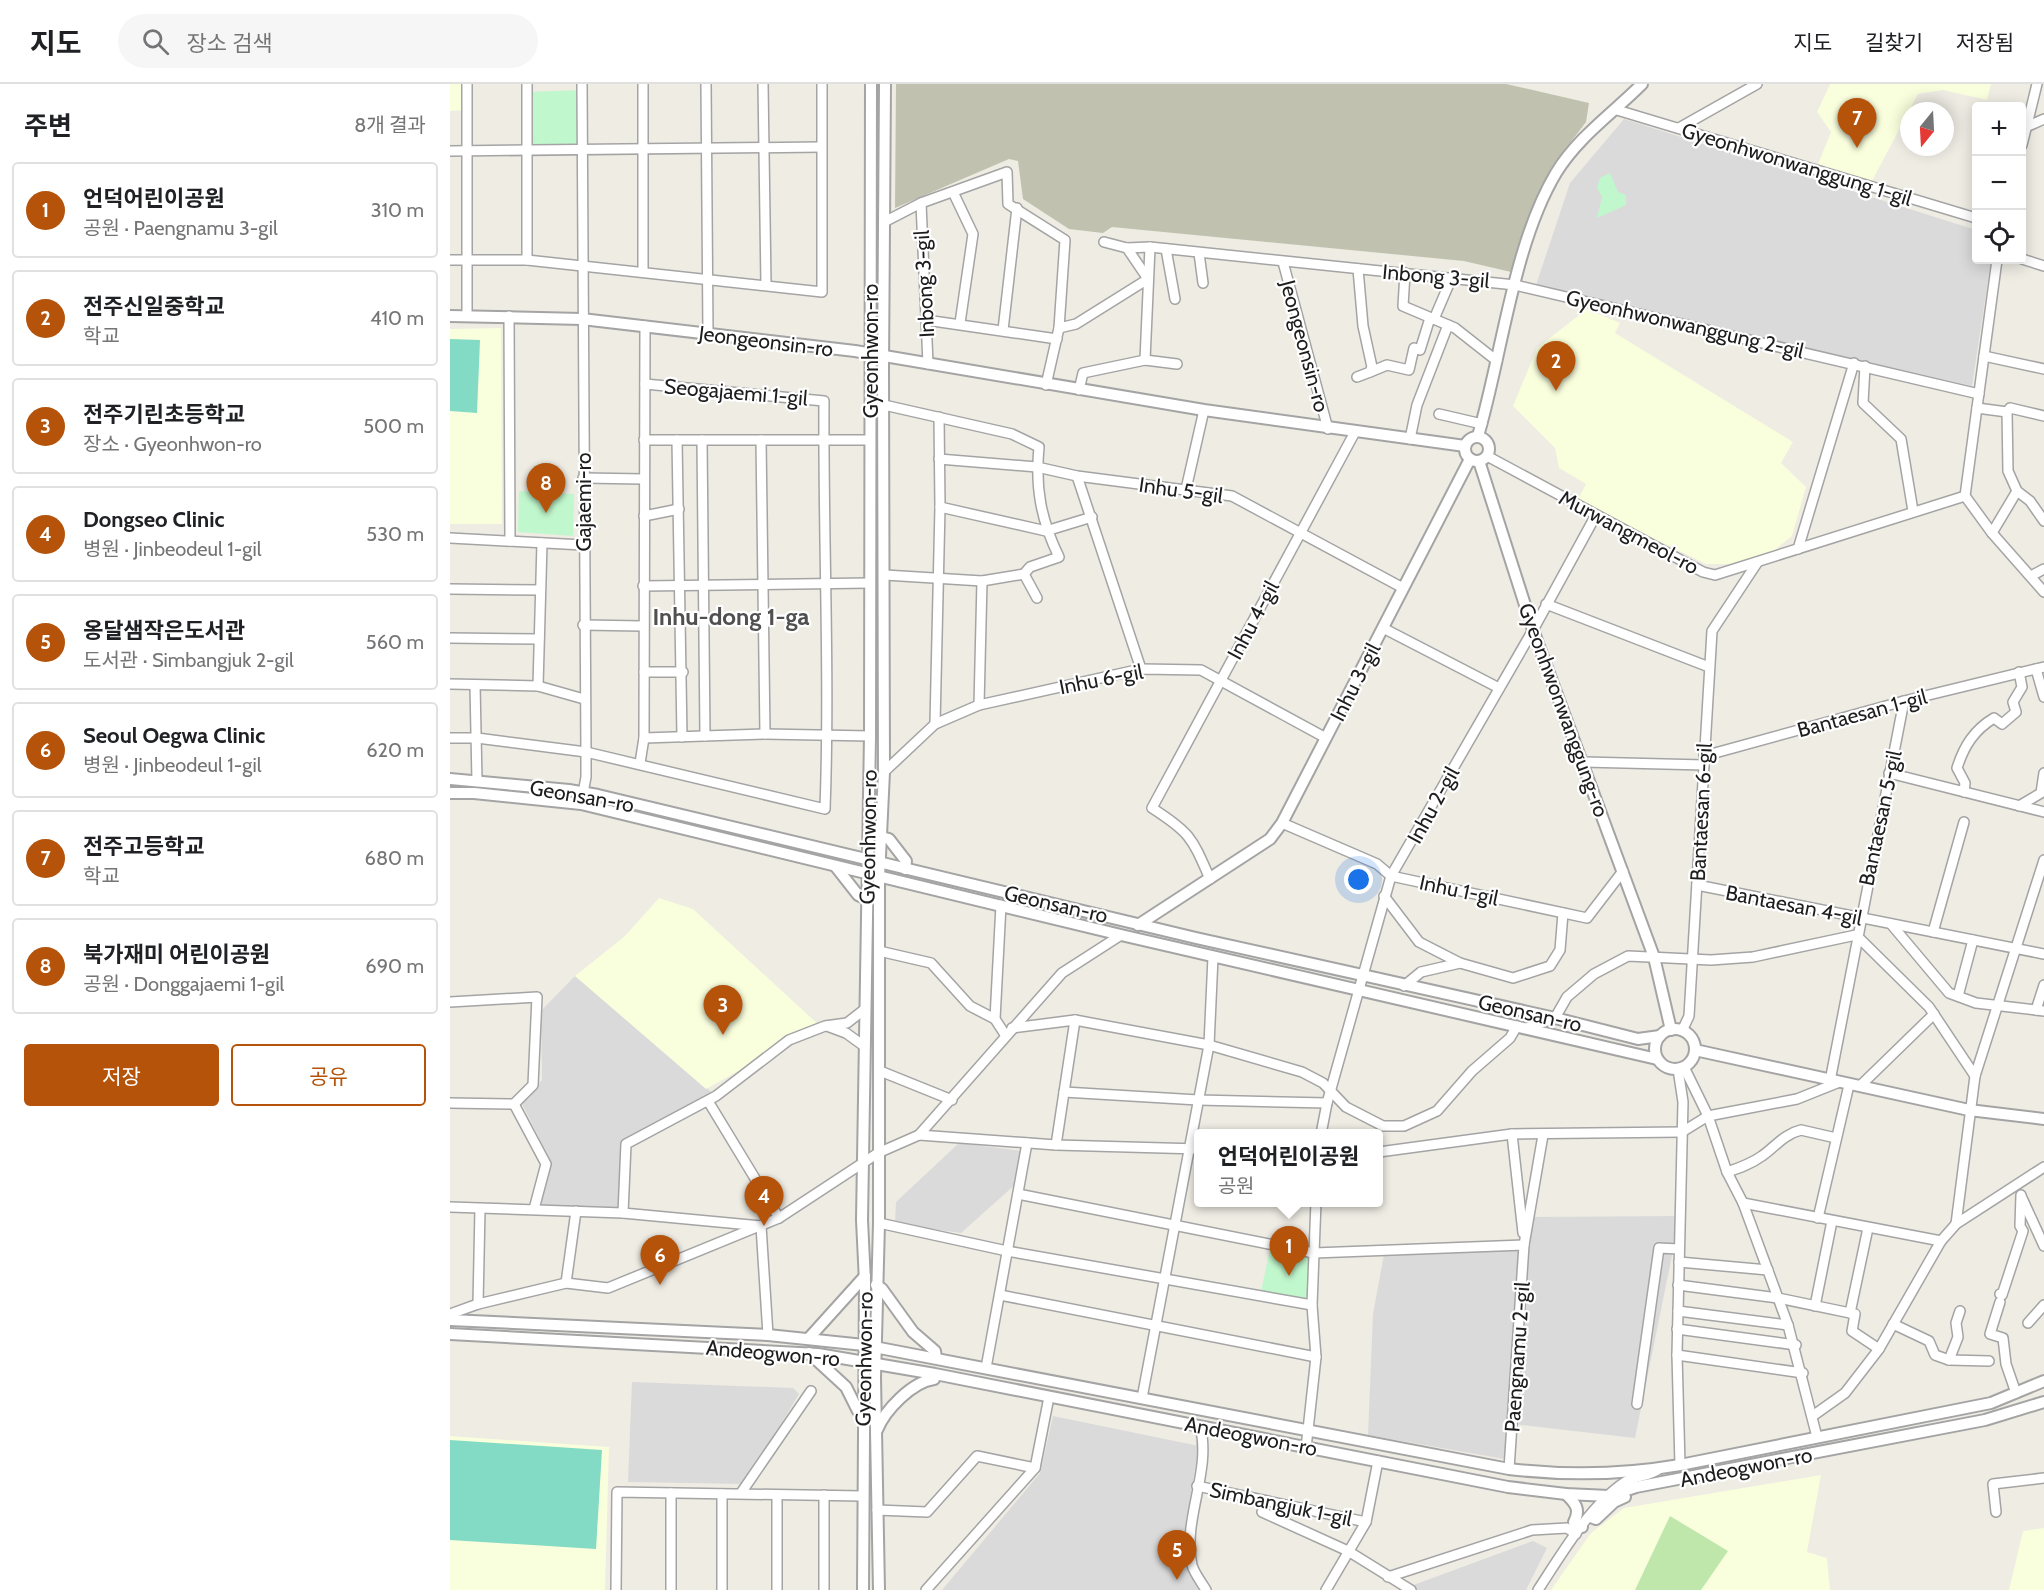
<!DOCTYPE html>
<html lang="ko">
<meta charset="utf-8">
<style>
body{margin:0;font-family:Cabin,"Noto Sans KR",sans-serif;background:#f6f6f6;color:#202124}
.controls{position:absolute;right:18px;top:18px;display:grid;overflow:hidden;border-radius:6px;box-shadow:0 3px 15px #0003}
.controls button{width:54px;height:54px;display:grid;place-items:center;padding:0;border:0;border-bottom:2px solid #e0e0e0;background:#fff;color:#202124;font:30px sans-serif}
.compass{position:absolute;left:1450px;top:18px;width:54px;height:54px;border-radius:50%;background:#fff;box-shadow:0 3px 15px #0003;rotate:198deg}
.you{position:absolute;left:909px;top:796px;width:21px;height:21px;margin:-15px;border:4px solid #fff;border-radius:50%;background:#1a73e8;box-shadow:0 0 0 9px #1a73e833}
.badge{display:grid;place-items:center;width:39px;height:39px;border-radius:50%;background:#b45309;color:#fff;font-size:20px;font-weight:700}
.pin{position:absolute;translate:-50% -50px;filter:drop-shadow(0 2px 3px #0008)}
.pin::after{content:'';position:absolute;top:32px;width:21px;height:18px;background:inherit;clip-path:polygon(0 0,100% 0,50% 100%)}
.popup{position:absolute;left:744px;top:1045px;width:189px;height:78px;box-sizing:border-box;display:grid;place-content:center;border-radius:6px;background:#fff;filter:drop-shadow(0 2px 4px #0005);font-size:20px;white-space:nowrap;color:#757577}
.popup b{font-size:22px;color:#202124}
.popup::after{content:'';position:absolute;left:50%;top:100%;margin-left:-12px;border:12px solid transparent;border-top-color:#fff}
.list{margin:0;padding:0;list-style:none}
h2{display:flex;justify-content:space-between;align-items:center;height:78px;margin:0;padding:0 24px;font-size:26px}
h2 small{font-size:20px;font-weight:400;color:#757577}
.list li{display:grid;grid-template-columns:39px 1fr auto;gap:18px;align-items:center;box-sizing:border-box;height:96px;margin:0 12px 12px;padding:0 12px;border:2px solid #e0e0e0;border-radius:6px}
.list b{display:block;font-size:22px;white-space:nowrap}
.list p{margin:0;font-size:20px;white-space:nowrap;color:#757577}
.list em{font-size:20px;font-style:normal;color:#757577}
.actions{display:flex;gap:12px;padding:18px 24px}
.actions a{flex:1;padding:14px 0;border:2px solid #b45309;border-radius:6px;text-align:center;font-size:21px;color:#b45309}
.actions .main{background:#b45309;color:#fff}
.icon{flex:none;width:33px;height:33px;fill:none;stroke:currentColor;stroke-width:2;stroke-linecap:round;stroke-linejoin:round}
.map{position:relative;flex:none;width:1594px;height:1506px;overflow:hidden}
header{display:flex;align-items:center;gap:36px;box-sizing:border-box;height:84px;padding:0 30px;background:#fff;border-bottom:2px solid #e0e0e0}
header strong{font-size:28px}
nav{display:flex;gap:33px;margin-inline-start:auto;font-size:21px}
.search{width:420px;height:54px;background:#f6f6f6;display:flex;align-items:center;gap:15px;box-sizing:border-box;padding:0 21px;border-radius:33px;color:#757577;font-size:22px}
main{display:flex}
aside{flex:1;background:#fff}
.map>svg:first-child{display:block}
.residential{fill:#dbdada}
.education{fill:#f9fedd}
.construction{fill:#c0c2af}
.grass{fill:#c0e7ab}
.park{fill:#c1f7cd}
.pitch{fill:#84dbc5}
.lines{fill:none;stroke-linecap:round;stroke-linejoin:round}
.minor-casing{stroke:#a4a4a4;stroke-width:12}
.tertiary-casing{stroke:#a4a4a4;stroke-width:14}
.minor{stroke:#fff;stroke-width:9}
.tertiary{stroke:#fff;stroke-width:10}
.labels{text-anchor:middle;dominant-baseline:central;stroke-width:4.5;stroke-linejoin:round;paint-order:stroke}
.street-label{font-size:21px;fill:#1d1d1d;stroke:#fff}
.quarter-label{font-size:24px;font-weight:bold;fill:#505050;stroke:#fff}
</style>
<header>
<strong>지도</strong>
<div class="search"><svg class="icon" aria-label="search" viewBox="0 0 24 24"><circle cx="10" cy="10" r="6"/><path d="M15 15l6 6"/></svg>장소 검색</div>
<nav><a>지도</a><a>길찾기</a><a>저장됨</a></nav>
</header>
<main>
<aside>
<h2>주변<small>8개 결과</small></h2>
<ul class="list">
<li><span class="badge">1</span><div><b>언덕어린이공원</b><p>공원 · Paengnamu 3-gil</p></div><em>310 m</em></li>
<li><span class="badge">2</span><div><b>전주신일중학교</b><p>학교</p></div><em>410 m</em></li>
<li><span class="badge">3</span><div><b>전주기린초등학교</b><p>장소 · Gyeonhwon-ro</p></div><em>500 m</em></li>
<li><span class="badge">4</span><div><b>Dongseo Clinic</b><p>병원 · Jinbeodeul 1-gil</p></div><em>530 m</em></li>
<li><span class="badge">5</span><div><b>옹달샘작은도서관</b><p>도서관 · Simbangjuk 2-gil</p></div><em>560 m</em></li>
<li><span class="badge">6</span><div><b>Seoul Oegwa Clinic</b><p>병원 · Jinbeodeul 1-gil</p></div><em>620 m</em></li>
<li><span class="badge">7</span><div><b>전주고등학교</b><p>학교</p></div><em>680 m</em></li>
<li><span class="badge">8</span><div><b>북가재미 어린이공원</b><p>공원 · Donggajaemi 1-gil</p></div><em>690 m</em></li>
</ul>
<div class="actions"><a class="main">저장</a><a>공유</a></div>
</aside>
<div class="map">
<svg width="1594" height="1506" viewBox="0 0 1594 1506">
<rect width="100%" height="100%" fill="#eeece3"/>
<g class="residential">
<polygon points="1174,35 1526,146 1526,176 1541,176 1522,302 1086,201 1120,99"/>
<polygon points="125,892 266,1012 176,1060 173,1129 85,1122 101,1077 71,1018 92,996 91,927"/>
<polygon points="509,1059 571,1067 567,1099 511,1149 445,1140 446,1118"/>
<polygon points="1230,1132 1185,1354 1062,1340 1060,1376 918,1351 923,1230 935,1165 1074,1161 1079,1133"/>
<polygon points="182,1298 343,1304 349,1310 295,1400 178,1398"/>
<polygon points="603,1332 749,1362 736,1437 735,1470 749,1506 492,1506 590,1389"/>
<polygon points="1083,1457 1097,1464 1076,1506 950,1506"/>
</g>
<g class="education">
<polygon points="0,0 15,0 14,26 0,27"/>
<polygon points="1380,0 1541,0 1537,16 1493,6 1468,10 1421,99 1368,80 1381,48 1367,28"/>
<polygon points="1137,225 1170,239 1165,249 1343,358 1331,379 1356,403 1342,452 1320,470 1288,480 1256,480 1127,417 1136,400 1109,384 1105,364 1063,322 1087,264"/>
<polygon points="51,244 52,440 0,440 0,245"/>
<polygon points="209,814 243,825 370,942 256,1005 125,892 175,852"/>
<polygon points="0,1352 159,1363 155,1506 0,1506"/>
<polygon points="1371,1391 1357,1468 1377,1474 1380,1506 1101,1506 1141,1449 1174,1424"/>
<polygon points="1594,1444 1594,1506 1559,1506 1573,1447"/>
</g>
<polygon class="construction" points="446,0 1056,0 1139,19 1136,38 1101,84 1070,155 1061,188 1014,177 662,143 653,149 619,145 573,115 568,77 559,75 445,124"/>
<polygon class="grass" points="1220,1432 1278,1467 1251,1506 1185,1506"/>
<g class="park">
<polygon points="132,6 132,65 76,64 77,8"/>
<polygon points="1160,89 1168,108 1176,111 1176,121 1147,134 1152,113 1147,104 1150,94"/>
<polygon points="69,407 124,410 123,452 68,448"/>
<polygon points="821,1161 864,1171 862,1221 810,1212"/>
</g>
<g class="pitch">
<polygon points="0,255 30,256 27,329 0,327"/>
<polygon points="0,1356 152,1366 146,1465 0,1456"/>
</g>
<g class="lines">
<g class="minor-casing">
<g id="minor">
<polyline points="17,0 17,232"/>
<polyline points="193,0 193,188"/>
<polyline points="256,0 258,250"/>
<polyline points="313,0 316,201"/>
<polyline points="1167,26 1526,134"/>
<polyline points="1576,43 1594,35"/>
<polyline points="1229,44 1307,0"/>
<polyline points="1572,61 1587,0"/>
<polyline points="0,67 371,63"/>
<polyline points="503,108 523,150 510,239"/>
<polyline points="471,119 478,280"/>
<polyline points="436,137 471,119 557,88 558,120 615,156 609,244 596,301"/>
<polyline points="654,158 677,164 700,163 1065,201 1529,310"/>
<polyline points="716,165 725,215"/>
<polyline points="749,169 753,199"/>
<polyline points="1572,175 1594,182"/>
<polyline points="0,176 77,176 372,208 372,0"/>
<polyline points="77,176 77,0"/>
<polyline points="833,178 878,345"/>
<polyline points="955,189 953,222 1005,244 1047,277"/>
<polyline points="59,232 60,457"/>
<polyline points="984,235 1002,193"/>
<polyline points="476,236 607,255"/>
<polyline points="609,244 626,240 698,195 677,164"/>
<polyline points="553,246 567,124"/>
<polyline points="1534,272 1594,285"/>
<polyline points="695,276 700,163"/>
<polyline points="1415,282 1413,319 1451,355 1463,427"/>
<polyline points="920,288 937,281 959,286 964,264 970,266 980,234"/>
<polyline points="907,293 920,288 922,283 913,242 908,185"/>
<polyline points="629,306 633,289 695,276 727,280"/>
<path d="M434,321L562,350L589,363C585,404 591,436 609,473L580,483L574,490L532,497L435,491"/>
<polyline points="1527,324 1557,328 1560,324 1594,332"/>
<polyline points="1557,328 1558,387 1567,407 1580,417 1594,437"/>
<polyline points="989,330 1032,340"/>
<polyline points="960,355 967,321 998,241"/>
<polyline points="194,356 420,356"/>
<polyline points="227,356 232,653"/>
<polyline points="252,356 255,652"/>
<polyline points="311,356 315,650"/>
<polyline points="1037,372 1253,488 1265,491 1515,412 1547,176"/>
<polyline points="489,375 587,383 627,392 782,412 953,504"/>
<polyline points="627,392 691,585"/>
<polyline points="133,394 194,395"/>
<polyline points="736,405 754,326"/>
<polyline points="1515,412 1542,449 1594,508"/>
<polyline points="490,423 596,447 642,433"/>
<polyline points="194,432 229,425"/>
<polyline points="1542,449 1567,407"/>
<polyline points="0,454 133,461"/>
<polyline points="1348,465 1404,279"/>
<polyline points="574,490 587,514"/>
<polyline points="1581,492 1594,485"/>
<polyline points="193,502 419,499"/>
<polyline points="0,505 90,506"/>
<polyline points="1096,520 1259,583"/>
<polyline points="133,541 192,542"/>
<polyline points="933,544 1049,604"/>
<polyline points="0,554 89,555"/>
<polyline points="1586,585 1594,613"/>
<polyline points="194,588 233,588"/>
<polyline points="0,600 88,602 134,615"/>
<polyline points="25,601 27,697"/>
<polyline points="88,602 92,459"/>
<polyline points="529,621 532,497"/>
<polyline points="485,640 490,423 489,333"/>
<path d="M0,654H27L136,668L375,725C380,589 373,453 374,317L195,300"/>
<polyline points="194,654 315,650 420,652"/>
<polyline points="1254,672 1454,617 1594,583"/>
<polyline points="1134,678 1254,681"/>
<polyline points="190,679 194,654 195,242"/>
<polyline points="434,688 485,640 529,621 691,585 751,586 876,654"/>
<polyline points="1439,689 1594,728"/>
<path d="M1514,708L1515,699L1507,684C1514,662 1524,646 1544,634L1552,640L1566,628L1563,618L1572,603L1569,588"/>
<polyline points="131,720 136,693 136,668 132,0"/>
<polyline points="1569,722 1591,709 1594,689"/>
<polyline points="832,739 927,780 941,792 1137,834 1173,787"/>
<path d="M760,795C742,754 741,749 702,724L905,348"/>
<polyline points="1247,801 1594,870"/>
<polyline points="934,812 969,858 1010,879"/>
<polyline points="551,821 545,935 556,952"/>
<polyline points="1441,840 1499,909 1526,919 1594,927"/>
<polyline points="1483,848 1514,738"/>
<polyline points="429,867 481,879 520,922 545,935"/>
<polyline points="954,902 971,888 1010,879 1063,894 1100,882 1110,866 1113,829"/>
<polyline points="1508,912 1523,856"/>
<polyline points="0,918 87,913 83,1001 64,1020 0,1019"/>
<polyline points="1586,926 1594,901"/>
<polyline points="377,942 396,949 414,962"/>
<polyline points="562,944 625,936 759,961 852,988 873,999 896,1023 933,1042 954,1042 987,1027 1022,987 1060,954 1067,942"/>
<polyline points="1077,944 1105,934 1117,913 1144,890 1178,872 1261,876 1303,873 1406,851 1479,923 1525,992"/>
<polyline points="1232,947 1239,932 1262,547 1307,479"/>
<polyline points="1234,983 1258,1032 1277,1088 1293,1119 1338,1241 1367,1353"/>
<polyline points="1228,985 1233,1018 1227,1271 1230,1381"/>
<polyline points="430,987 502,1016"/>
<polyline points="1380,997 1454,617"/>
<polyline points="1410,1002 1484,930"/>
<polyline points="614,1008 748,1016 877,1019"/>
<polyline points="258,1017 329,1134"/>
<polyline points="64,1020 96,1080 84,1125"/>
<polyline points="1232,1048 1258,1032 1347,1015 1387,999"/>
<polyline points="871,1050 877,1019 941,792 1083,546 1146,431"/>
<polyline points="1062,1050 1073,1149"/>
<polyline points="469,1051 606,1061 749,1065"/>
<polyline points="606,1061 625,936"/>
<polyline points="929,1068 1062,1050 1232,1048"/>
<path d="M1277,1088C1289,1084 1301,1080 1312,1072C1325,1063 1334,1050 1351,1046L1386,1054"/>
<polyline points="568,1110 864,1169 1074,1161"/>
<polyline points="1572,1114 1594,1162"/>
<polyline points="1293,1119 1491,1157"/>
<polyline points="0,1123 173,1129 311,1142 318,1251"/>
<polyline points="173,1129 176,1060 266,1012 339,956 375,942 397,939 415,925"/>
<polyline points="1368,1134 1399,1001"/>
<polyline points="429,1139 557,1167 862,1221"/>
<polyline points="1506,1140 1525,992 1594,776"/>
<polyline points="1229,1178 1318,1186"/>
<polyline points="116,1199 126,1127"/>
<polyline points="1228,1201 1328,1214 1405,1230 1402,1247 1429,1265"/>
<polyline points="1550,1210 1552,1211 1573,1147 1570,1142 1571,1111"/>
<polyline points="550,1211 866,1273"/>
<polyline points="1550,1218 1540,1250 1553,1254 1556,1280 1566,1309"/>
<polyline points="28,1220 30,1125"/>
<polyline points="1365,1222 1382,1137"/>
<polyline points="1228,1227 1338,1241"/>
<polyline points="1400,1229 1418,1144"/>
<polyline points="0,1230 28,1220 116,1199 158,1204 329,1134 428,1069 469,1051 612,889 671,851"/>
<polyline points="1578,1239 1594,1221"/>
<polyline points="1443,1240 1479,1257 1485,1271 1499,1276 1539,1277"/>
<polyline points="1227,1245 1346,1261"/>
<polyline points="1227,1271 1353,1289"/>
<polyline points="1499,1276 1508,1253 1506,1239 1510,1227"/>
<polyline points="536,1284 577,1059"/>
<polyline points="692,1314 759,961 763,873"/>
<polyline points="1187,1320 1209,1164 1229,1165"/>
<polyline points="1364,1331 1395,1309 1429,1265 1491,1157 1506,1140 1594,1083"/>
<path d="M750,1342C762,1387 732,1435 742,1481C744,1489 752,1499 756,1506"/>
<polyline points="856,1364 866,1273 862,1221 866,1118"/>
<polyline points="1059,1385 1074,1161 1093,1051"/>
<polyline points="747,1402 916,1438"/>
<polyline points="221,1409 221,1506"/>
<polyline points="291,1409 361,1307"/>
<polyline points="272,1410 272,1506"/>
<polyline points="327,1411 327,1506"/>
<polyline points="427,1426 477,1428 527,1372 585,1384"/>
<polyline points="812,1428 898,1467 961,1506"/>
<polyline points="1546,1428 1543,1400 1594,1394"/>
<polyline points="938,1493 1082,1446 1117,1444 1126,1450"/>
<polyline points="166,1506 167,1408 412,1412"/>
<polyline points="374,1506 374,1411"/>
<polyline points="476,1506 585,1384 599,1313"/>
<polyline points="876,1506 916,1438 928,1377"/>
<path d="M1088,1506C1111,1471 1140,1421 1175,1398C1185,1391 1198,1393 1209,1385"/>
</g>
</g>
<g class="tertiary-casing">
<g id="tertiary">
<polyline points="0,232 132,235 405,267 754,326 1015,362"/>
<path d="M1028,352C1052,271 1063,161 1106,89C1128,53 1163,29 1192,0"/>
<circle cx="1027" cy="365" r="12"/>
<polyline points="1029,377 1083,546 1204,873 1221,946"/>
<polyline points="0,695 119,706 148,711 746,854 1105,934 1188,955 1210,952"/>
<polyline points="0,709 24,709 131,720 671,851 1207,975"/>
<polyline points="431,753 439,755 456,777 455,785"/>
<polyline points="386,783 408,811 417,815"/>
<polyline points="688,841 820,755 832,739 1020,375"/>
<circle cx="1225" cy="965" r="20"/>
<polyline points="1245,966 1519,1026 1594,1035"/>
<polyline points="426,1201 432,1205 463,1248 485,1267 486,1274"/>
<path d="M0,1236L318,1251L414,1261L1059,1385C1118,1392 1172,1391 1230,1381L1541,1319L1594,1297"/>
<polyline points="0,1250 368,1270 485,1290 1058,1403 1116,1410 1159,1412 1186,1403 1535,1336 1594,1318"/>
<polyline points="359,1254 415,1192"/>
<polyline points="359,1269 396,1303 408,1327 414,1328"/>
<path d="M427,1346C435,1326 462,1298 484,1295L485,1291"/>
<path d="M1116,1410C1125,1419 1131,1425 1124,1438L1132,1443"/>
<polyline points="1141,1433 1146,1435 1164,1418 1175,1413"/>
<polyline points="413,1506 415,1198 412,1136 420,652 421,0"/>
<polyline points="429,1506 425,1294 429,1139 429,793 434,688 433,284 435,0"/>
</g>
</g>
<use href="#minor" class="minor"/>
<use href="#tertiary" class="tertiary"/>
</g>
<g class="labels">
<g class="street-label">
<text transform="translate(1347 80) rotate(17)">Gyeonhwonwanggung 1-gil</text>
<text transform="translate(986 192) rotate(5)">Inbong 3-gil</text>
<text transform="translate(474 200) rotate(-93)">Inbong 3-gil</text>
<text transform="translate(1235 240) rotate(13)">Gyeonhwonwanggung 2-gil</text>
<text transform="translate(316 257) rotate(7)">Jeongeonsin-ro</text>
<text transform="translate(855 262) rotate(75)">Jeongeonsin-ro</text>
<text transform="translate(420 267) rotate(-90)">Gyeonhwon-ro</text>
<text transform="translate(286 308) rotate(5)">Seogajaemi 1-gil</text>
<text transform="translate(731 406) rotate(8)">Inhu 5-gil</text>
<text transform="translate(133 418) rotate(-90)">Gajaemi-ro</text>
<text transform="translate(1179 448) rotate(28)">Murwangmeol-ro</text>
<text transform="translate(803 536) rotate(-62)">Inhu 4-gil</text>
<text transform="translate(651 595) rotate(-11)">Inhu 6-gil</text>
<text transform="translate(905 598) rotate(-63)">Inhu 3-gil</text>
<text transform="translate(1114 626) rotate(70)">Gyeonhwonwanggung-ro</text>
<text transform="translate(1412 629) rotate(-15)">Bantaesan 1-gil</text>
<text transform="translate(132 712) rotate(10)">Geonsan-ro</text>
<text transform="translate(983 721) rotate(-61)">Inhu 2-gil</text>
<text transform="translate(1251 728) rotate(-87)">Bantaesan 6-gil</text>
<text transform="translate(1430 734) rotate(-78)">Bantaesan 5-gil</text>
<text transform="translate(418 753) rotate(-89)">Gyeonhwon-ro</text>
<text transform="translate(1009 806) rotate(12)">Inhu 1-gil</text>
<text transform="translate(606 820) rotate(13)">Geonsan-ro</text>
<text transform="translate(1344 821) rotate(11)">Bantaesan 4-gil</text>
<text transform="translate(1080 929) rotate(13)">Geonsan-ro</text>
<text transform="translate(323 1269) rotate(5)">Andeogwon-ro</text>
<text transform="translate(1067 1273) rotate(-86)">Paengnamu 2-gil</text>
<text transform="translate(414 1275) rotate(-89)">Gyeonhwon-ro</text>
<text transform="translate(801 1352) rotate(11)">Andeogwon-ro</text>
<text transform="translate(1296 1383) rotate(-11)">Andeogwon-ro</text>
<text transform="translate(831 1420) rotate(12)">Simbangjuk 1-gil</text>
</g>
<g class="quarter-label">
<text x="281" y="532">Inhu-dong 1-ga</text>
</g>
</g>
</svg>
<div class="controls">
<button>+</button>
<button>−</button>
<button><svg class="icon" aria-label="locate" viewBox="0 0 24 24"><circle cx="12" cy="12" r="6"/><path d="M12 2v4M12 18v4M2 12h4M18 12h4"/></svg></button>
</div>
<svg class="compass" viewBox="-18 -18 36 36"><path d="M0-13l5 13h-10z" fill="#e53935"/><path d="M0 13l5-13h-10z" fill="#757577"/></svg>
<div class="you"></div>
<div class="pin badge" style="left:839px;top:1192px">1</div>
<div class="popup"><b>언덕어린이공원</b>공원</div>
<div class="pin badge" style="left:1106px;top:307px">2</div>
<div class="pin badge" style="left:273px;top:951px">3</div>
<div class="pin badge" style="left:314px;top:1142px">4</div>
<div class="pin badge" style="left:727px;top:1496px">5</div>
<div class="pin badge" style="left:210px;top:1201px">6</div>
<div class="pin badge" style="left:1407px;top:64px">7</div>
<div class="pin badge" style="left:96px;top:429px">8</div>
</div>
</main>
